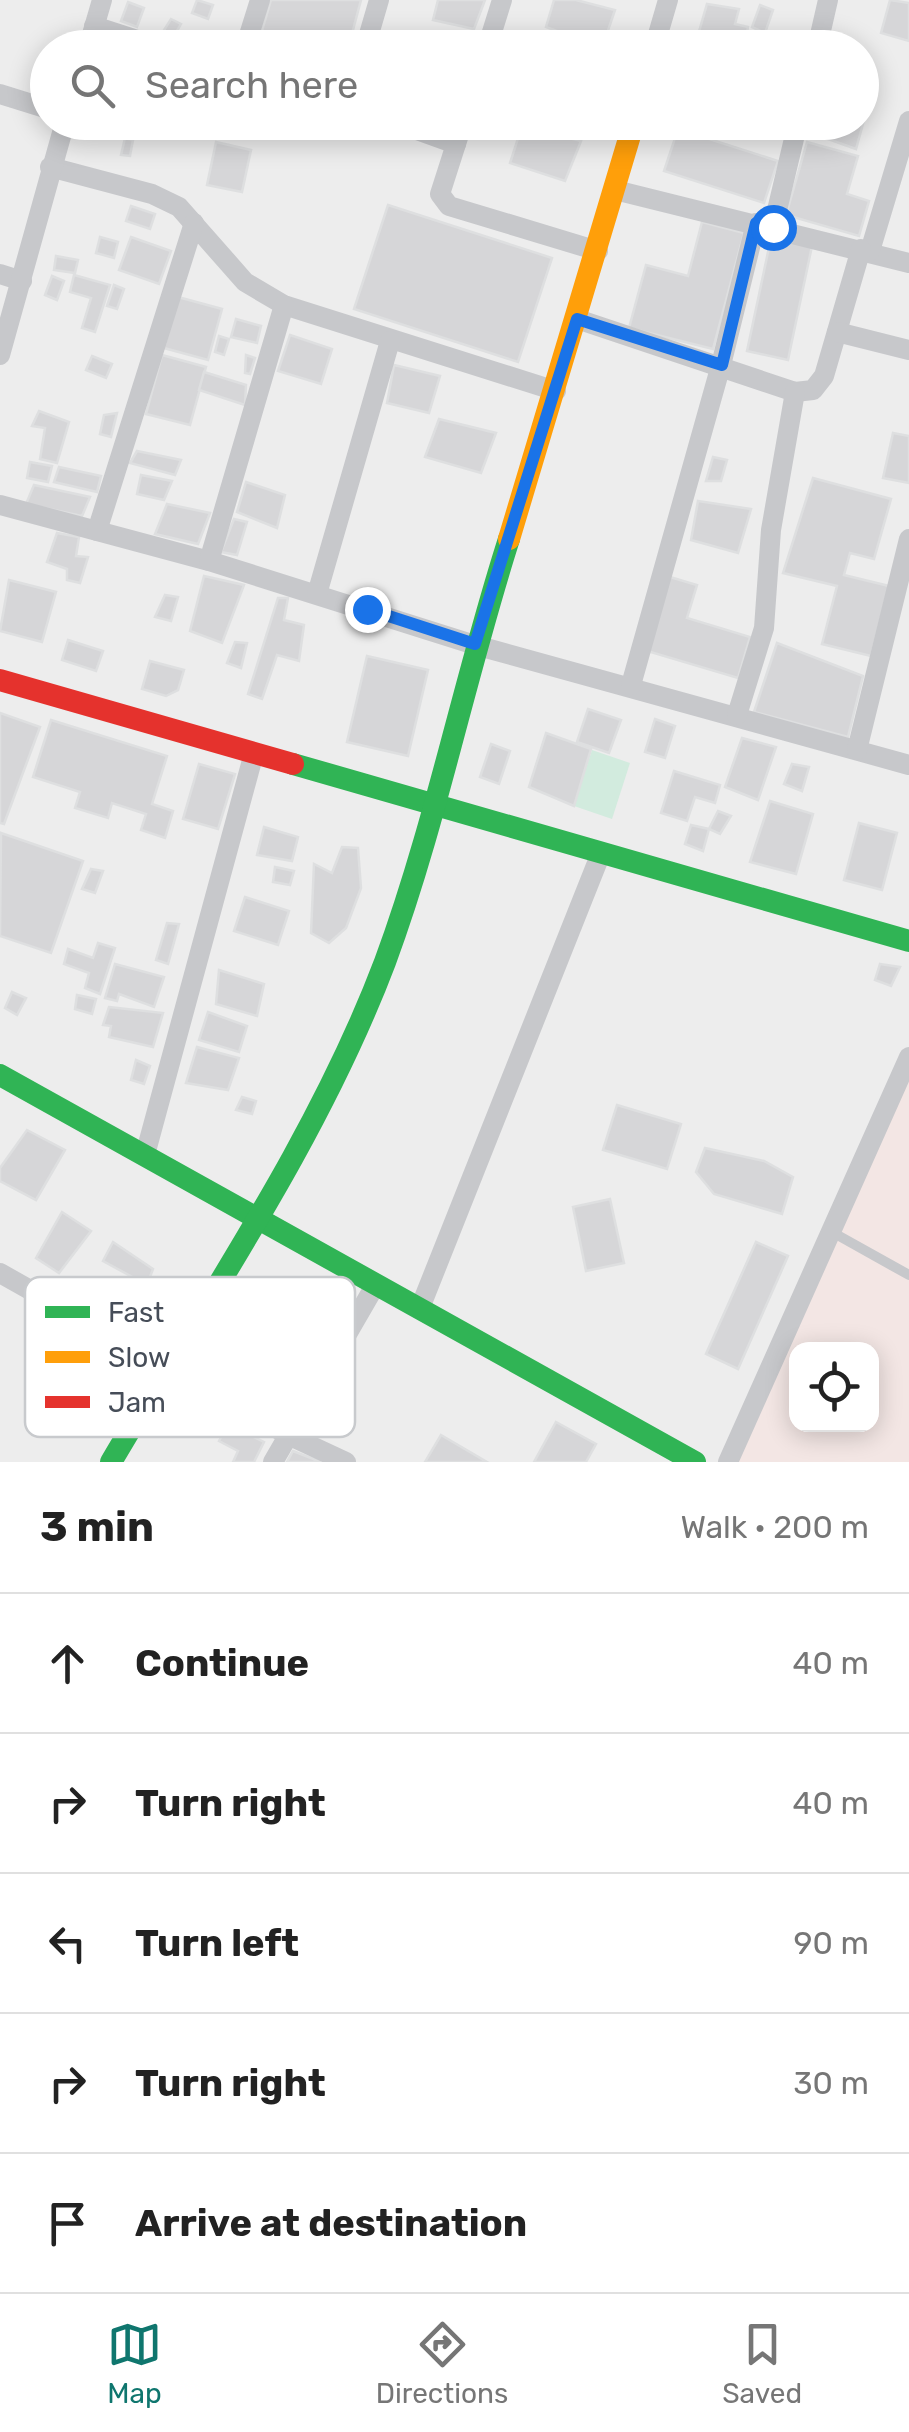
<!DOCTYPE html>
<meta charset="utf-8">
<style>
body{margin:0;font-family:Rubik,sans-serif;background:#f6f6f6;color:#222}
.controls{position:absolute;right:30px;bottom:30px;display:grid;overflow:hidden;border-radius:20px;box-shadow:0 5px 25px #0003}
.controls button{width:90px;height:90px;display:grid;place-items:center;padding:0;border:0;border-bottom:2px solid #e0e0e0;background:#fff;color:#222;font:50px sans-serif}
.stop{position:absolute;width:30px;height:30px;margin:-22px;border:8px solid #1a73e8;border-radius:50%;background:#fff}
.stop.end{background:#1a73e8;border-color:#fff;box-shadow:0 2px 10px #0008}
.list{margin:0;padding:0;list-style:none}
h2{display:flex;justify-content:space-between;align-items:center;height:130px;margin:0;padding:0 40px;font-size:42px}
h2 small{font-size:32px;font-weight:400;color:#767676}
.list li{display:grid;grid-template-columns:65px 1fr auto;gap:30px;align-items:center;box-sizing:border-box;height:140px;padding:0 40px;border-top:2px solid #e0e0e0}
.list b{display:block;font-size:38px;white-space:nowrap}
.list em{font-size:32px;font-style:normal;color:#767676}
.icon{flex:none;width:55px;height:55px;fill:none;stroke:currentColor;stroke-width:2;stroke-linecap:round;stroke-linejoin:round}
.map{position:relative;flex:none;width:909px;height:1462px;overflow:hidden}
.search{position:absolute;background:#fff;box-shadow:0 5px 25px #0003;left:30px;right:30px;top:30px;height:110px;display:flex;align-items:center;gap:25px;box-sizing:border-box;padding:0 35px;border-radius:55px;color:#767676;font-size:38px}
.sheet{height:830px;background:#fff}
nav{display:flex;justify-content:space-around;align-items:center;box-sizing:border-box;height:140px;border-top:2px solid #e0e0e0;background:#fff;font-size:28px;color:#767676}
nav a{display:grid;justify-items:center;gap:5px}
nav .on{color:#0f766e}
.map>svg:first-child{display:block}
.medical{fill:#f3e6e4;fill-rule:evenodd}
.green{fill:#d2ebde}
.building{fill:#d6d6d8;stroke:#dedfe0;stroke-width:2.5}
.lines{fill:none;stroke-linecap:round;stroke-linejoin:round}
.lane{stroke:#c7c8cb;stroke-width:10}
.street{stroke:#c7c8cb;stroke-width:20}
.fast{stroke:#30b455;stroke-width:22}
.slow{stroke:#ff9f0a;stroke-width:22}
.jam{stroke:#e5322d;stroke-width:22}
.route{stroke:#1a73e8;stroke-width:12}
.key{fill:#fff;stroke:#c8cacd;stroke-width:2.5}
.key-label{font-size:28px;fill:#464d58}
</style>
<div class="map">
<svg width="909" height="1462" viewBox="0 0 909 1462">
<rect width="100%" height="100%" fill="#ededed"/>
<path class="medical" d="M909,1057V1462H728ZM796,1350H872V1424H796Z"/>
<polygon class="green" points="592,750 630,763 612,819 574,806"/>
<g class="building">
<polygon points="197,0 213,5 208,19 192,13"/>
<polygon points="271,0 361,0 349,45 316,36 302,48 257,48"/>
<polygon points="438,0 485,0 474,29 433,20"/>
<polygon points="554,0 576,0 615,10 602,48 546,27"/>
<polygon points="890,0 909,3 909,41 881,33"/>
<polygon points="128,2 144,8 137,27 121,21"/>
<polygon points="707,4 739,9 735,24 748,27 746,38 757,40 754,48 714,48 696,42"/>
<polygon points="760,5 773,10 765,33 752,27"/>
<polygon points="171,19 181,24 174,36 164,30"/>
<polygon points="862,113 866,113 856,149 811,133 813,122 862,122"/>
<polygon points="123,122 141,122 138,135 121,131"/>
<polygon points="187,122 225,122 222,133"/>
<polygon points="544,122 577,122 572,134"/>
<polygon points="522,126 581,141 565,181 510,163"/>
<polygon points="678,129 778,161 764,203 664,171"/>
<polygon points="125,138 133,140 130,156 121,155"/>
<polygon points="216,142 251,150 242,192 207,185"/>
<polygon points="807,142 858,156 847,194 869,201 859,236 786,215"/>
<polygon points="388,205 552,258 518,362 354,309"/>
<polygon points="131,206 155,214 150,229 126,221"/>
<polygon points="702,222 744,233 713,349 629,328 646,265 688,276"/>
<polygon points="100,237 118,242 114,258 96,253"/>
<polygon points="131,237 171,251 159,284 119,270"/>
<polygon points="771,238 812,246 788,360 747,351"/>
<polygon points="56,256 78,260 75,273 54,270"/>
<polygon points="74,275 110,285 95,332 82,328 91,298 70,292"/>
<polygon points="52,276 64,281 57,300 45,295"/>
<polygon points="114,285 124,289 117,309 107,306"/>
<polygon points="178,297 222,309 208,360 164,348"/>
<polygon points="236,319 261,326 257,343 231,337"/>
<polygon points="290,335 332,349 321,384 278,371"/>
<polygon points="219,336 229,339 224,355 215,352"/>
<polygon points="162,355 206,367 190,425 146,414"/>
<polygon points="246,355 255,358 250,374 245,373"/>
<polygon points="92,356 112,364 106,378 86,370"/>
<polygon points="394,365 440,376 429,413 387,403"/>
<polygon points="204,372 246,385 245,405 199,390"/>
<polygon points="39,411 69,422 57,463 40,459 45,428 32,426"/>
<polygon points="117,413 111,437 100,434 104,415"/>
<polygon points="439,419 496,433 481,473 425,457"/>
<polygon points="893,433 909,436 909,483 883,478"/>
<polygon points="137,451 181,460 175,475 130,463"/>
<polygon points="713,457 727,460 721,481 706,481"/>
<polygon points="30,462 52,466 48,482 27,478"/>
<polygon points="59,467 101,476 97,492 54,482"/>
<polygon points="141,475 172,481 164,500 137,494"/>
<polygon points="813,478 891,499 874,559 850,553 844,575 889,586 871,656 822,644 837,586 783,573"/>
<polygon points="246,482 285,495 277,528 237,512"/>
<polygon points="34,485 90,497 82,516 26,504"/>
<polygon points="698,501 751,509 738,553 691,540"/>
<polygon points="167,504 210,513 198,544 155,534"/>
<polygon points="234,519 247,522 237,555 221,552"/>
<polygon points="57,533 79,537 76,556 88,557 80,583 67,580 67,569 47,562"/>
<polygon points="204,576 244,585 222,643 190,631"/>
<polygon points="670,577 697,585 687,618 750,637 738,678 647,651"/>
<polygon points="9,580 56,592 42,642 0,631"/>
<polygon points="165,595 178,597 171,621 155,617"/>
<polygon points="278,598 288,598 284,620 304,625 299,661 277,655 262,699 248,694"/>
<polygon points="68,640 103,651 96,671 62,660"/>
<polygon points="235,642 247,643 241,668 227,663"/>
<polygon points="777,643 863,676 848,737 754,712"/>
<polygon points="367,656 428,670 408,756 347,742"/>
<polygon points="150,661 184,670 178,690 166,696 142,689"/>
<polygon points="588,709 621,720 609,753 577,742"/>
<polygon points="0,713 40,727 4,824 0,823"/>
<polygon points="655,719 675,726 665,758 645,752"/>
<polygon points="51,720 167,756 152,804 173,811 165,838 141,830 146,814 112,803 108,818 75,808 80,792 33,777"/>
<polygon points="546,733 591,749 574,806 529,787"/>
<polygon points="742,738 776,747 758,800 725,787"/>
<polygon points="491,744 510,751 499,784 480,777"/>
<polygon points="199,764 235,774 218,829 183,819"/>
<polygon points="792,764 809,767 802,791 784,784"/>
<polygon points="674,771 720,785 715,803 695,797 687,821 661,813"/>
<polygon points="770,801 813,814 796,874 750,862"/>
<polygon points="718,811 731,816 720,834 709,829"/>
<polygon points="859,823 897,833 882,890 844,880"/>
<polygon points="691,825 709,829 703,851 685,844"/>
<polygon points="264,827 298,837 292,861 257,855"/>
<polygon points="1,833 83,861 51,953 0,936"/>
<polygon points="342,847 358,848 361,888 346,928 329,943 311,933 314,864 332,873"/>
<polygon points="275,867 294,871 290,885 273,882"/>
<polygon points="91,869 103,871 95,893 82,889"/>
<polygon points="245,897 289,911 278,945 234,931"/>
<polygon points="167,923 179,924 168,964 156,960"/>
<polygon points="98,943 115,948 100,994 85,988 89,973 64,964 68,949 93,958"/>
<polygon points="115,964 164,977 154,1007 119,994 117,1001 105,998"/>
<polygon points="880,964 900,967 891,986 875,980"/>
<polygon points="219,970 264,984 257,1016 216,1004"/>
<polygon points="12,992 26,998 17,1015 5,1008"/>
<polygon points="77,995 96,999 92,1014 75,1009"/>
<polygon points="109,1007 163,1013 153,1047 109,1037 111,1026 103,1025"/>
<polygon points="208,1012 247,1026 239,1052 199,1040"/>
<polygon points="197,1047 239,1058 228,1090 186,1083"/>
<polygon points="136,1060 150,1066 144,1084 131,1080"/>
<polygon points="242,1097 256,1101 252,1114 236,1110"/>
<polygon points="617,1105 681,1124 667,1169 603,1150"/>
<polygon points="27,1130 65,1150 36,1200 0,1181 0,1168"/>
<polygon points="705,1148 764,1161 793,1177 782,1214 714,1194 696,1172"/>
<polygon points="610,1199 624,1263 586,1271 573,1207"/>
<polygon points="62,1212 91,1231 59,1273 36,1258"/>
<polygon points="113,1242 153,1269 147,1285 103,1261"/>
<polygon points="756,1242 788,1256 738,1369 706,1354"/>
<polygon points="556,1422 596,1444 586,1462 534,1462"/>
<polygon points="228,1424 264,1442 254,1462 233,1462 238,1451 219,1441"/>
<polygon points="441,1435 487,1462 425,1462"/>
<polygon points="293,1451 321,1462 287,1462"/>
</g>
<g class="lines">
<polyline class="lane" points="832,1232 909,1275"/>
<g class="street">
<polyline points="94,26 162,48"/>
<polyline points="88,48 102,0"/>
<polyline points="245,48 260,0"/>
<polyline points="365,48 379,0"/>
<polyline points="487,48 502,0"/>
<polyline points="654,48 668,0"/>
<polyline points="817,48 828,0"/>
<polyline points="0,94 48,109"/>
<polyline points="395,122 456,144 440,194 449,206 598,251"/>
<polyline points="456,144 463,122"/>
<polyline points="50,167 152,194 179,207 245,282 284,305 556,391"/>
<polyline points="615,190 909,263"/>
<polyline points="773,227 798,122"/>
<polyline points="870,251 909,121"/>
<polyline points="0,274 22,281"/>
<polyline points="577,319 795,392 813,390 824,376 861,249"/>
<polyline points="837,332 909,350"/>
<polyline points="0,355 65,122"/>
<polyline points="0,505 209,561 475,645 909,765"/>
<polyline points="97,531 194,223"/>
<polyline points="209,561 284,305"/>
<polyline points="317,594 390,341"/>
<polyline points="631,685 721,365 756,223"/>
<polyline points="737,715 764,628 771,530 795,392"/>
<polyline points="857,750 909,539"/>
<polyline points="145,1155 254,753"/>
<polyline points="0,1273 288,1435 346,1462"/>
<polyline points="420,1308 601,853"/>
<polyline points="273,1462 376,1284"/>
<polyline points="728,1462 909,1057"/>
</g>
<g class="fast">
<polyline points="293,764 909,941"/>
<polyline points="0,1075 695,1462"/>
<path d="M111,1462C206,1300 318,1139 385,962C436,824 464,679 509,539"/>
</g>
<polyline class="slow" points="509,539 634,122"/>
<polyline class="jam" points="0,680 293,764"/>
</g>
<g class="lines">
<polyline class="route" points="367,609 475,644 577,319 722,365 756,223 773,227"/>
</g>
<rect x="25" y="1277" width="330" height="160" rx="15" class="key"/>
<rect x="45" y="1306" width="45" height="12" fill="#30b455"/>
<rect x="45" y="1351" width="45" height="12" fill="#ff9f0a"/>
<rect x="45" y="1396" width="45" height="12" fill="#e5322d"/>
<g class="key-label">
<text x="108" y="1322">Fast</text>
<text x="108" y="1367">Slow</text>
<text x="108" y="1412">Jam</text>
</g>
</svg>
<div class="controls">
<button><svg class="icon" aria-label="locate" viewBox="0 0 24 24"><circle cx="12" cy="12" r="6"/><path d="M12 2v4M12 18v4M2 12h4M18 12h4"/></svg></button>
</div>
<div class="stop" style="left:773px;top:227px"></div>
<div class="stop end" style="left:367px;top:609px"></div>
<div class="search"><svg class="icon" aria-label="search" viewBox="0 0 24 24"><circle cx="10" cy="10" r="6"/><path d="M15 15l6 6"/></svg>Search here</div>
</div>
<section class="sheet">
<h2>3 min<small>Walk · 200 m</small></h2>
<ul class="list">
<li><svg class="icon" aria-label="ahead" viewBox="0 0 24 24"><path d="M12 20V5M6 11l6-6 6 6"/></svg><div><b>Continue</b></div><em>40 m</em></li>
<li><svg class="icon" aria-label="right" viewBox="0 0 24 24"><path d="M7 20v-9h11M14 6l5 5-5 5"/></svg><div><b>Turn right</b></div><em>40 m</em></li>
<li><svg class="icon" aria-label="left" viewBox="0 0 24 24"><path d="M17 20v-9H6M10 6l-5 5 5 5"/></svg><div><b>Turn left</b></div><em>90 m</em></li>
<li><svg class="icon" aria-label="right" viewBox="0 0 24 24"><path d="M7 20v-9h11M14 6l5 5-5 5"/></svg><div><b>Turn right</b></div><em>30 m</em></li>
<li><svg class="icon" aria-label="arrive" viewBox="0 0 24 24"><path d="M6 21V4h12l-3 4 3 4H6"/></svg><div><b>Arrive at destination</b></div></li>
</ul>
</section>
<nav>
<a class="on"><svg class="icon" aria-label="map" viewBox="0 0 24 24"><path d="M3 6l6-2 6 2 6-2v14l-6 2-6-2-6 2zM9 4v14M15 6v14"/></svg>Map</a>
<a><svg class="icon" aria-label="directions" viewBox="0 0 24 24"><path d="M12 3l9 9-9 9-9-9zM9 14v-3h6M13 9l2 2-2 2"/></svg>Directions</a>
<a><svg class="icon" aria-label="saved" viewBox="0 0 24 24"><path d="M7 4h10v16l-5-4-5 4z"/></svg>Saved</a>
</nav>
